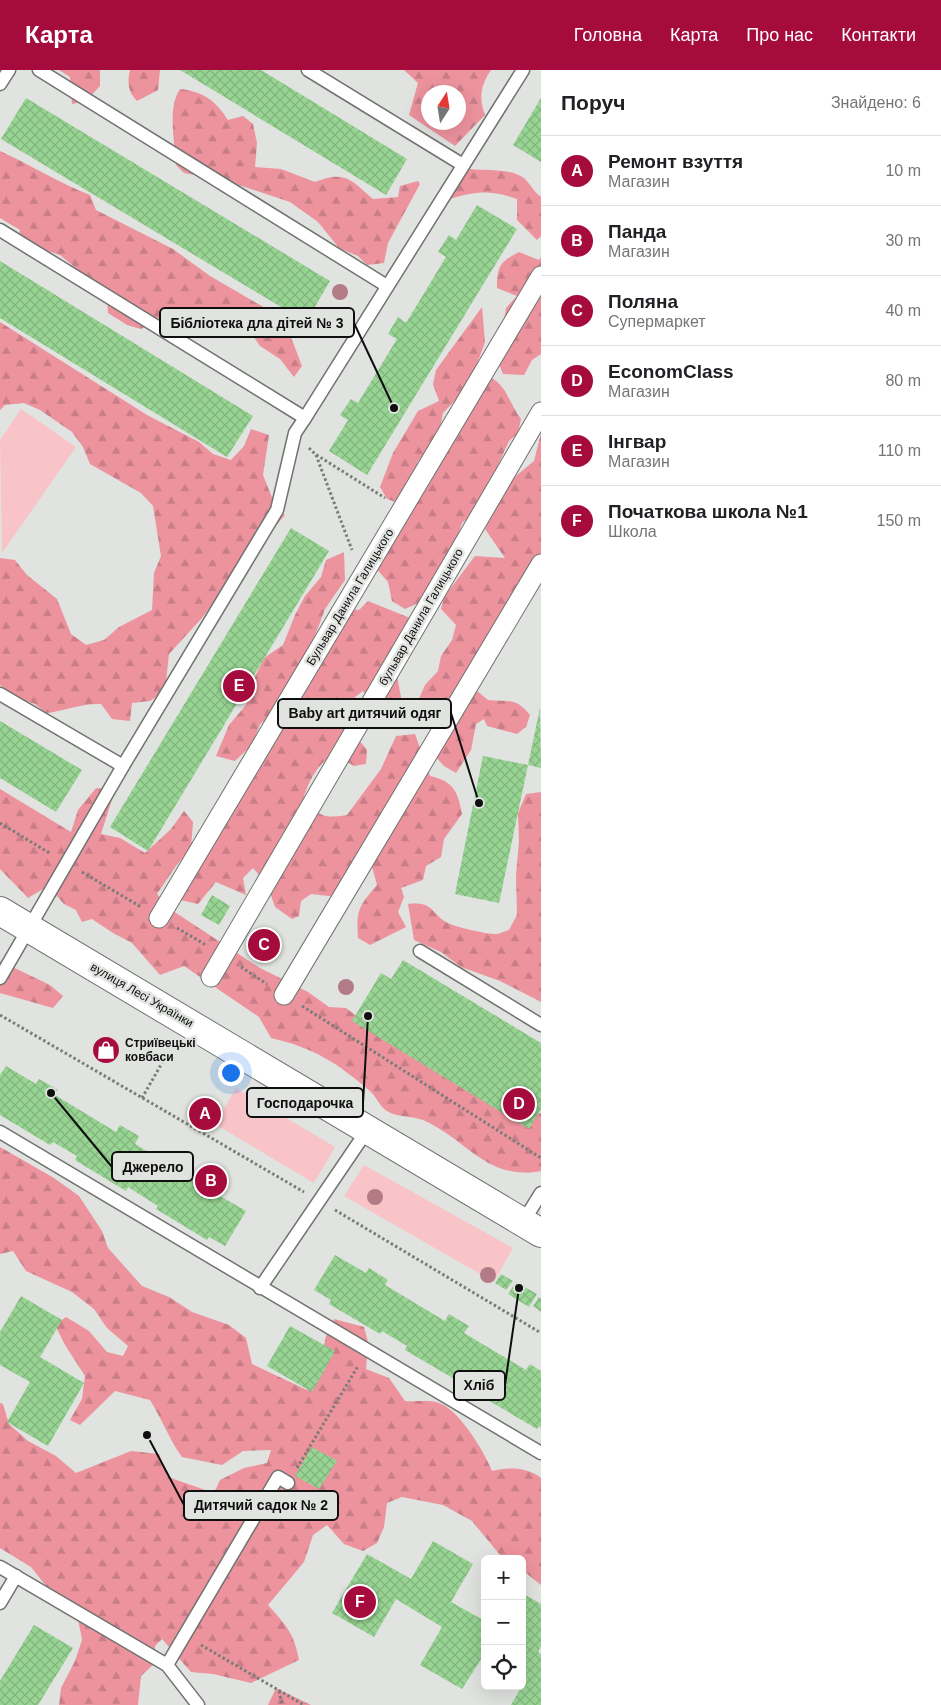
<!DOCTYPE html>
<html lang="uk">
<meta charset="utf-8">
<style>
body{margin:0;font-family:Arial,sans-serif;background:#f6f6f6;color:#202124}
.controls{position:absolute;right:15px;bottom:15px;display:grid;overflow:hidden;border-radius:8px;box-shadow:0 5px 20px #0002}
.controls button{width:45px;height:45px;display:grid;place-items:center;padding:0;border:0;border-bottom:1px solid #e0e0e0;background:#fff;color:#202124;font:25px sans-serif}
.compass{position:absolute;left:421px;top:15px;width:45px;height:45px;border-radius:50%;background:#fff;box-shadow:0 5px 20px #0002;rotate:12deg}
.you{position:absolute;left:230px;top:1002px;width:18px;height:18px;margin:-12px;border:4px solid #fff;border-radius:50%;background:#1a73e8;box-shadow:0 0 0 8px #1a73e833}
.badge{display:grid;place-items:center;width:32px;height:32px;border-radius:50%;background:#a50c3d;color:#fff;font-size:16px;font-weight:700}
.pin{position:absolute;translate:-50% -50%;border:2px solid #fff;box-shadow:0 1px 5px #0006}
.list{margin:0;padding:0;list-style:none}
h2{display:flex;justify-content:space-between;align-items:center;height:65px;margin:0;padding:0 20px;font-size:21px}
h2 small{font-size:16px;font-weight:400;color:#757577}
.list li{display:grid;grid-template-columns:32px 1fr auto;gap:15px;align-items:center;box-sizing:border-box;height:70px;padding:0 20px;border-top:1px solid #e0e0e0}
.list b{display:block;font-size:19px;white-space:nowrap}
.list p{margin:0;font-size:16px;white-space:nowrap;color:#757577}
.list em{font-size:16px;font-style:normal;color:#757577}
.icon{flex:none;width:28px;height:28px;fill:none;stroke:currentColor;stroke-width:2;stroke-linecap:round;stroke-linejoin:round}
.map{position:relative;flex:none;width:541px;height:1635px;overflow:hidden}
header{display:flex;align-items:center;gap:30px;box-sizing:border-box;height:70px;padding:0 25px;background:#a50c3d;color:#fff}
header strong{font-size:24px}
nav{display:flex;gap:28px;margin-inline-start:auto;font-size:18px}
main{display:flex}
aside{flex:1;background:#fff}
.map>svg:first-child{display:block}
.grass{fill:#f9c4c8}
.forest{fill:url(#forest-firs);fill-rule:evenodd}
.building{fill:url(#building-cross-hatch)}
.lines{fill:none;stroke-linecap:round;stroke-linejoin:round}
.service-casing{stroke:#707370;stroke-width:15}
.pedestrian-casing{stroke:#707370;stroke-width:21}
.secondary-casing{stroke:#707370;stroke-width:30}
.path{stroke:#7a7c79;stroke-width:3;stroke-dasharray:2.5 2.5;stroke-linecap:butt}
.service{stroke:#fff;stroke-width:12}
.pedestrian{stroke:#fff;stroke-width:19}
.secondary{stroke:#fff;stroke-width:28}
.tree{fill:#b27b85}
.labels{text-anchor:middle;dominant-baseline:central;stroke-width:5;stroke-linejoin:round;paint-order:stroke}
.street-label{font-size:12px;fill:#0e0f0e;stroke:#e0e3df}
.poi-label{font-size:12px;font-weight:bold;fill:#0e0f0e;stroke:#e0e3df;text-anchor:start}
.leader{fill:none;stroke:#0e0f0e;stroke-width:2}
.callout-dot{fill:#0e0f0e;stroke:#e0e3df;stroke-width:2}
.callout{fill:#e0e3df;stroke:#0e0f0e;stroke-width:2}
.callout-label{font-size:14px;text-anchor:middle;font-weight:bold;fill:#0e0f0e}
</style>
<header>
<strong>Карта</strong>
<nav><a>Головна</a><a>Карта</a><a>Про нас</a><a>Контакти</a></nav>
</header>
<main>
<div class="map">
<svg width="541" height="1635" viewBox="0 0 541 1635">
<defs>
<pattern id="forest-firs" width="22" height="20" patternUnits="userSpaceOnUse" patternTransform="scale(1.25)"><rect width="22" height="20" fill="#ec939e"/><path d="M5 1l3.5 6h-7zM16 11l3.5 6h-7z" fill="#c97e87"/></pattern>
<pattern id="building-cross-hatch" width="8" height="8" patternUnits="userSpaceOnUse" patternTransform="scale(1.25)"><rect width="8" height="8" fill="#98d493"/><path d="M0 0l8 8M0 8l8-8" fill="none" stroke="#82b57e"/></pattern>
</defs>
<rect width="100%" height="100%" fill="#e0e3df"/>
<g class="grass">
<polygon points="21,339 76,377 2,483 0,370"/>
<polygon points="236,1018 335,1077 314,1113 215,1054"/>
<polygon points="364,1095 513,1178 494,1212 344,1126"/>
</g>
<g class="forest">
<polygon points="59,0 100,0 100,16 86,31 72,34 70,7"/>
<path d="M130,0H160L158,20L137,31C128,23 127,11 130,0Z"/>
<path d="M404,0H491C480,16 479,28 485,45L455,76L409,45L418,13ZM428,22H458V52H428Z"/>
<path d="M180,19C204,22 215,30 228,50L243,46L253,54L257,73L255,97L281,99L315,112C345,100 351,110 373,129L398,127L400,116L418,111L420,114L388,173L384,193L367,195L358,186L339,178L318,152L290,132L230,112L184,103L176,95C175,72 167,38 180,19Z"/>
<path d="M0,81C31,95 59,113 90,125L96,140L173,179L210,206L277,245L289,262L302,296L294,307L280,289L260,276L249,260L204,240L184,246L164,245L141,259L127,255L108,243L106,218L83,204L60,185L18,171L20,160L0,148Z"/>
<path d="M470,99C486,101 513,98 525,109C531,115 534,122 541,127V166L537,170L517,150V129C491,120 476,121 450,129L445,122L452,104Z"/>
<path d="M519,182L539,190L541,187V284L532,290L524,305L503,304L499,294L503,256L506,238L517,226L497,218C497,196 500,192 519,182Z"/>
<polygon points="482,237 485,272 480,286 465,320 443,343 440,358 432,376 418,391 413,410 398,433 387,429 380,417 393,383 418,341 439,331 433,314 436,300"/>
<path d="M0,252L147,345L199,372L213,384L231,390L244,376L251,359L269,365L263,405L277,440L285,445L226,515L202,548L169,584L165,621L150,631L132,633L130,651L112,649L101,634C81,633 65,641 46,643L35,634L15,627L0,615V488L15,490L27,505L57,529L71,564L86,575L104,570L119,557L152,540L154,503L161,486L153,436L141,423L90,394L83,377L72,362L40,340L24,333L5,335L0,340Z"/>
<path d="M480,304C506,309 507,330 521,349L518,363L509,371L483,428L473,444L462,453L456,472L432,509L425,530L405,539L392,531L388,512L375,497Z"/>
<path d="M541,363V503L479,606L477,621L488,630C508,632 516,627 530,645L526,657L517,664L487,656L484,649L476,654L471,680L456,703L444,696L435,686L441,670L426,653L420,642L418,631L425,615L438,601L441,586L452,570L456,555L441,539L444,527L475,486L505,488L485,459L505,415L534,391Z"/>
<polygon points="344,482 345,510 325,539 305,592 278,641 260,654 252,675 235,691 216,686 229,655 246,635 252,613 264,588 283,575 295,545 305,526 321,507 326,490"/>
<path d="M368,531L410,548L397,606L403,638L395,645L376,637L363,621L355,627L349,640L358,669L367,680L366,694L354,696L334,684C317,695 311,707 304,726C319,746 321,749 347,745L381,699L396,666L415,664L430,706C453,711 458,721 462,744L444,769L441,787L426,796L423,810L401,818L404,827L398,842L406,857L370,875L358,868C356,840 359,836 377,815L371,793L346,828L311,824L301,831L299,846L292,849L275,837L267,814L253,798L243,808L246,825L216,812L198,834L180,830L344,538L359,540Z"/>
<path d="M96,718L115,720L101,764L120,768L145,783L171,759L184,741L193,752L191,778L176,796L157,824L170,839L260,898L308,922L329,937L346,938L371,957L523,1046L541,1043V1101C486,1111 467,1069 423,1050C412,1046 396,1047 387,1041C380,1037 376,1026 370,1021C336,992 314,978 271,968L259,947L184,896L160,905L132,873L113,863L92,849L82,852L76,840L64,834L48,816L28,828L0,799V719L71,762L78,740Z"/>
<path d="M541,722V932L500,911L461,897L441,882L414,870L408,834C435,831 430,844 448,853C455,857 490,865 498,864C501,863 505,861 509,860L517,845L516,805L519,771L518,743L526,724Z"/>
<polygon points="0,891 50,915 63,926 53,938 0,923"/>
<path d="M0,1077L54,1108L79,1126L102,1161L108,1178L142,1216L169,1227L192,1242L229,1255L246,1268L252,1294L307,1320L309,1313L320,1296L326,1266L334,1249L364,1257L368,1272L366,1299L389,1308L405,1331C415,1332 427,1330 436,1332C458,1337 484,1381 492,1401C509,1397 527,1397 541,1408V1515L522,1500V1489H505L500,1485L472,1451L443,1435L402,1427L387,1433L384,1457L377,1473L363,1481L344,1474L327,1455L313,1465L304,1492L268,1535C286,1555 294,1563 299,1590L251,1613L213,1604L191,1602L162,1569L155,1576V1593L141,1606L138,1635H59L61,1618L75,1591L82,1570L78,1549L62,1536L31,1497L0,1478V1333L3,1334L9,1354L28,1371L56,1386L76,1403L131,1381L159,1384L168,1407L214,1423L220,1410L244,1398L267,1393L271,1380L243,1381L222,1395L182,1387C169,1369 162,1349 150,1330L115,1321L80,1355L70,1350L82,1329L85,1306L65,1275L55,1255L66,1247L89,1261L107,1282L123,1286L128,1276L107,1258L94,1239L72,1222L26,1201L13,1181L0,1184Z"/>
<polygon points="276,1618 311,1635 268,1635"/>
</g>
<g class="building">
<polygon points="180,0 261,0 407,89 386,125"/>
<polygon points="26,28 330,211 306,252 1,69"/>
<polygon points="541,28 541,92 513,75"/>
<polygon points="477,135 517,159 367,405 329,381 348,350 340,345 351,329 358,333 397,269 388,264 398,247 406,253 446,187 438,182 449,165 456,170"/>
<polygon points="0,191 253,346 227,387 0,248"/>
<polygon points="291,458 329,481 148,781 110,757"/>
<polygon points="540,638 541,698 528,695 499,833 455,824 483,686 528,695"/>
<polygon points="0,651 82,700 56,742 0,708"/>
<polygon points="212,825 230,836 219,855 201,845"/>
<polygon points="403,890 541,973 541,1039 529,1059 352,951 381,903 391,909"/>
<polygon points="102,969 117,976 111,991 95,984"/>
<polygon points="6,996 36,1014 39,1009 58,1020 55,1025 116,1062 120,1055 139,1066 135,1074 196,1111 200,1105 219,1116 215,1123 246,1141 225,1176 209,1167 207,1170 156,1139 158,1136 128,1117 126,1121 75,1090 77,1086 53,1072 50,1075 0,1045 0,1005"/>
<polygon points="203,1032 218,1041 208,1056 193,1047"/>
<polygon points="335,1185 366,1203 369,1198 388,1210 385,1215 445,1251 449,1244 469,1256 464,1263 526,1300 530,1294 541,1301 541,1358 539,1356 537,1359 486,1329 488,1325 458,1307 456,1310 405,1280 407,1276 382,1261 380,1264 329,1234 331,1230 314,1220"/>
<polygon points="501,1204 513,1211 506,1220 495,1213"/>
<polygon points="516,1212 537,1224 529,1237 508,1224"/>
<polygon points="21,1226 62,1250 40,1287 84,1313 48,1376 7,1352 30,1312 0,1295 0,1262"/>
<polygon points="539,1227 541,1229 541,1242 533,1236"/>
<polygon points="290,1256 335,1281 312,1322 267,1296"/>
<polygon points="312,1377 337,1391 319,1419 295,1406"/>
<polygon points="433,1471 473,1494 451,1532 485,1551 485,1583 462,1619 420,1595 442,1557 396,1529 374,1567 332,1543 367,1484 411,1509"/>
<polygon points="522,1523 541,1534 541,1576 538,1582 541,1584 541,1635 511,1635 527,1607 522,1604"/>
<polygon points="34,1555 73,1578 38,1635 0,1635 0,1611"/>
</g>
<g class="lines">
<g class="service-casing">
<g id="service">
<polyline points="39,0 387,216"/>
<polyline points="308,0 463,95"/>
<polyline points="0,14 9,0"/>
<polyline points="0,160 305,348 523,0"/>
<polyline points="0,624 123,696"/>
<polyline points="420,881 541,955"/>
<polyline points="0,908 123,696 277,440 295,363 305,348"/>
<polyline points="0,1062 541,1383"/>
<polyline points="523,1152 541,1123"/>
<polyline points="260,1218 368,1059"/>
<polyline points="0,1497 167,1595 198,1635"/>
<polyline points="0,1533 16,1506"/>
<polyline points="167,1595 278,1407 288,1413"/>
</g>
</g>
<g class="pedestrian-casing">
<g id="pedestrian">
<polyline points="159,848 541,206"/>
<polyline points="211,907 541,342"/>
<polyline points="284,925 541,494"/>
</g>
</g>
<g class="secondary-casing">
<polyline id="secondary" points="0,841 541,1163"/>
</g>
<g class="path">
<polyline points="309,378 315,384 385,428"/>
<polyline points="316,385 352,480"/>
<polyline points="0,753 51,784"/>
<polyline points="82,802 141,837"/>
<polyline points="177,858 206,875"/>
<polyline points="241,897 267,914"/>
<polyline points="302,936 541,1088"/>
<polyline points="0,945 304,1122"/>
<polyline points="142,1028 166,986"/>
<polyline points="335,1140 541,1263"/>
<polyline points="297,1398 358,1296"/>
<polyline points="201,1575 304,1635"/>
<polyline points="279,1621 282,1635"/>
</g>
<use href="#service" class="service"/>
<use href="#pedestrian" class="pedestrian"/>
<use href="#secondary" class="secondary"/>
</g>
<g class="tree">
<circle cx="340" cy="222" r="8"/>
<circle cx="346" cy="917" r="8"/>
<circle cx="375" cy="1127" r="8"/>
<circle cx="488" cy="1205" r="8"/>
</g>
<defs>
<g id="shop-disc" transform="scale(1.4375)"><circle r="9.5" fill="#a50c3d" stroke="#e0e3df"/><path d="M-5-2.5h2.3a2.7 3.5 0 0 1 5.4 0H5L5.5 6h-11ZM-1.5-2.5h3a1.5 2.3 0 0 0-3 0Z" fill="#fff"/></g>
</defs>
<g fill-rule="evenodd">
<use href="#shop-disc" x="106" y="980"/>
</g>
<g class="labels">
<g class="street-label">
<text transform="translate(350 527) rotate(-59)">Бульвар Данила Галицького</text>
<text transform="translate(421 547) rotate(-60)">бульвар Данила Галицького</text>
<text transform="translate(142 925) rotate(30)">вулиця Лесі Українки</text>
</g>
<g class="poi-label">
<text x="125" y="973">Стриївецькі<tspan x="125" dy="14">ковбаси</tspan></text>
</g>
</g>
<path class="leader" d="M394 338L354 253M479 733L451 643M368 946L363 1033M51 1023L112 1097M519 1218L505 1315M147 1365L184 1435"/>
<g class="callout-dot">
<circle cx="394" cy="338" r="5"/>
<circle cx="479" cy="733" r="5"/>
<circle cx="368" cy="946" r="5"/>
<circle cx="51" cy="1023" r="5"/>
<circle cx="519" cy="1218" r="5"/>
<circle cx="147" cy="1365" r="5"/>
</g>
<g class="callout">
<rect x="160" y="238" width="194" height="29" rx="5"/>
<rect x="278" y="629" width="173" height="29" rx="5"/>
<rect x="247" y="1018" width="116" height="29" rx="5"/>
<rect x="112" y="1082" width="81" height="29" rx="5"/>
<rect x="454" y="1301" width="51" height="29" rx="5"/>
<rect x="184" y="1421" width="154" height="29" rx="5"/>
</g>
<g class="callout-label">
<text x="257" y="258">Бібліотека дла дітей № 3</text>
<text x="365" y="648">Baby art дитячий одяг</text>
<text x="305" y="1038">Господарочка</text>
<text x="153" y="1102">Джерело</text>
<text x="479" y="1320">Хліб</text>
<text x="261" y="1440">Дитячий садок № 2</text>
</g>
</svg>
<div class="controls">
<button>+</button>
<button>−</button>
<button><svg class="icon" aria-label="locate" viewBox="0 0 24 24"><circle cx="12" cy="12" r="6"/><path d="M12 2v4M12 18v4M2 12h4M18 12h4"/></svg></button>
</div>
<svg class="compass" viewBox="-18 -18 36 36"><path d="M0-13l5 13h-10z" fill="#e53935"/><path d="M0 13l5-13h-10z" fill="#757577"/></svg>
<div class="you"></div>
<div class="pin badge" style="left:205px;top:1044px">A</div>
<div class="pin badge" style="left:211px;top:1111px">B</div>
<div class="pin badge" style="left:264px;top:875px">C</div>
<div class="pin badge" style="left:519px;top:1034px">D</div>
<div class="pin badge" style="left:239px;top:616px">E</div>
<div class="pin badge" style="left:360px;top:1532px">F</div>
</div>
<aside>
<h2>Поруч<small>Знайдено: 6</small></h2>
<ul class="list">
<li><span class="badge">A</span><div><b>Ремонт взуття</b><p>Магазин</p></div><em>10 m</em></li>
<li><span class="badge">B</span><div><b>Панда</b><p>Магазин</p></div><em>30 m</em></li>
<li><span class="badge">C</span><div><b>Поляна</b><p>Супермаркет</p></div><em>40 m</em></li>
<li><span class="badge">D</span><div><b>EconomClass</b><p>Магазин</p></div><em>80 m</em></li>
<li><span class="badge">E</span><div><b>Інгвар</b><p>Магазин</p></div><em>110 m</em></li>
<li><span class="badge">F</span><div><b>Початкова школа №1</b><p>Школа</p></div><em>150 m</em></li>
</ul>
</aside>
</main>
